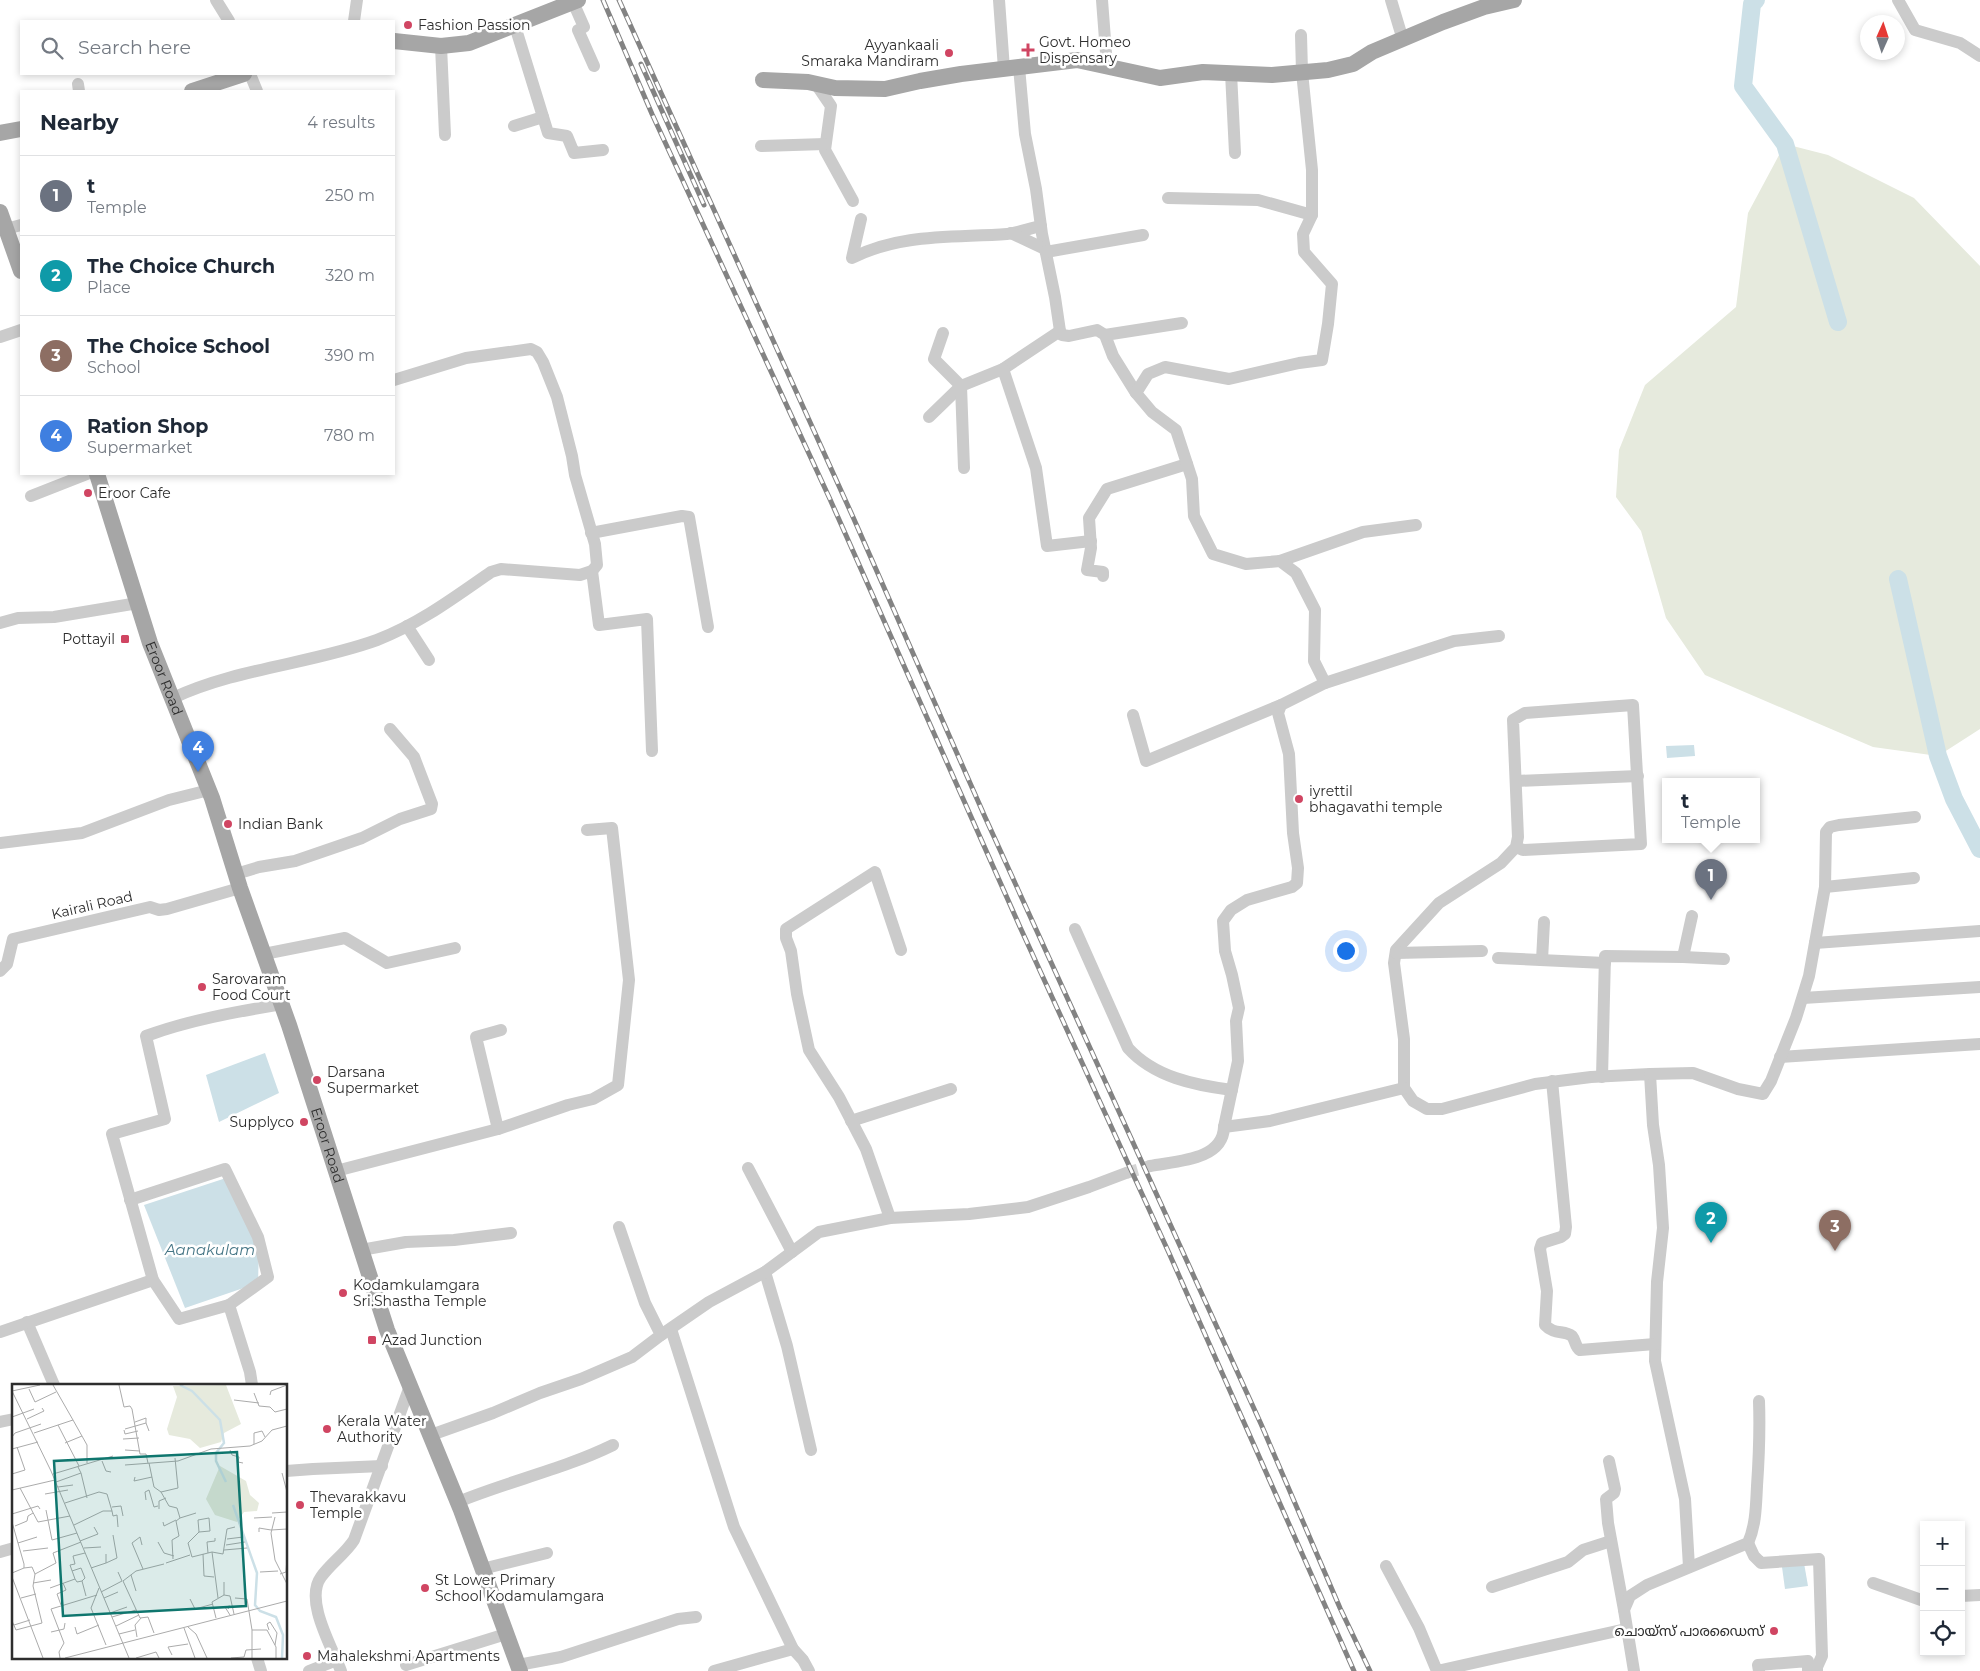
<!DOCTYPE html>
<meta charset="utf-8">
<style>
body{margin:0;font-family:Montserrat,"Noto Sans Malayalam",sans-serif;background:#f6f6f7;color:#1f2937}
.controls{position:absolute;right:15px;bottom:15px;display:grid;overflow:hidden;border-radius:0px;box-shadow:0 2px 8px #0003}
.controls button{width:45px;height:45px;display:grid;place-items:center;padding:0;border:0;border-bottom:1px solid #e0e1e3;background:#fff;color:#1f2937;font:25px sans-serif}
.compass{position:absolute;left:1860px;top:15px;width:45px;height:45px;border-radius:50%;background:#fff;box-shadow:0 2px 8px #0003;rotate:3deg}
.you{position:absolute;left:1345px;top:950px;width:18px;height:18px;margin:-12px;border:4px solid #fff;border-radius:50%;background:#1a73e8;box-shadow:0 0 0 8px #1a73e833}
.badge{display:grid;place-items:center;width:32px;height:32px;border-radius:50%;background:#d04562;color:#fff;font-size:16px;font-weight:700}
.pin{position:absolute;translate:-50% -41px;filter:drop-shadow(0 1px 2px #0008)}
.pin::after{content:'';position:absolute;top:26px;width:18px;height:15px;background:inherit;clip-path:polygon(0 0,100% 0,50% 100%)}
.popup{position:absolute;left:1662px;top:778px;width:98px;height:65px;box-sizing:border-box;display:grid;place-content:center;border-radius:0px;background:#fff;filter:drop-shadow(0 1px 4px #0005);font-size:16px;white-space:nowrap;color:#747a83}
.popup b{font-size:19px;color:#1f2937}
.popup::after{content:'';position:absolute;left:50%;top:100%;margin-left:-10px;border:10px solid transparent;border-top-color:#fff}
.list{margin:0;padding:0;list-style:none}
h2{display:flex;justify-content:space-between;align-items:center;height:65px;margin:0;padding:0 20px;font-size:21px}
h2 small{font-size:16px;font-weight:400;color:#747a83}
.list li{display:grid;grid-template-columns:32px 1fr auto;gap:15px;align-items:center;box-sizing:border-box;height:80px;padding:0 20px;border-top:1px solid #e0e1e3}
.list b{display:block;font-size:19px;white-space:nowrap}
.list p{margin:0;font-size:16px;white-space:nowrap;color:#747a83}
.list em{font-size:16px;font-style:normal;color:#747a83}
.icon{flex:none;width:28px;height:28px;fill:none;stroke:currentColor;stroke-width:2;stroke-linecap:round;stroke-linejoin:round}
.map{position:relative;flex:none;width:1980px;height:1671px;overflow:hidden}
.search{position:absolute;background:#fff;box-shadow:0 2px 8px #0003;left:20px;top:20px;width:375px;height:55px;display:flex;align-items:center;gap:12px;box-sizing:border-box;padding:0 18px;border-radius:0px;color:#747a83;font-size:19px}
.panel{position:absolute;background:#fff;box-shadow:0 2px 8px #0003;left:20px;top:90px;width:375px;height:385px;border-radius:0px}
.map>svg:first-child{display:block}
.green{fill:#e6eadd}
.water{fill:#cce0e7}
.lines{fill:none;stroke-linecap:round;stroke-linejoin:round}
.river{stroke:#cce0e7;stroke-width:18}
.minor-tunnel{stroke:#d5d5d5;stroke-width:12;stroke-dasharray:12 6;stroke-linecap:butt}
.minor{stroke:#cbcbcb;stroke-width:12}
.major{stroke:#a6a6a6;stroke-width:16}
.rail-casing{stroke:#838383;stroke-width:5}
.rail{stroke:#fff;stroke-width:3;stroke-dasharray:9;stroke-linecap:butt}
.poi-dot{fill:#d04562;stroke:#fff;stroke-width:2}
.labels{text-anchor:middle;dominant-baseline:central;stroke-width:5;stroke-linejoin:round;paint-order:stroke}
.poi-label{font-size:14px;fill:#2e2e2e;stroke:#fff;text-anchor:start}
.street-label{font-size:14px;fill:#2e2e2e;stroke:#fff}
.water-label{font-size:15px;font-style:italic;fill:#467686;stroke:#fff}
.inset-river{fill:none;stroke:#cce0e7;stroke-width:2.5}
.inset-road{fill:none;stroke:#ababab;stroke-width:1}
.view{fill:#0f766e;fill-opacity:0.15;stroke:#0f766e;stroke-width:2.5}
.inset-edge{fill:none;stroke:#2e2e2e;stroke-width:2.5}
</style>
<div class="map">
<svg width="1980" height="1671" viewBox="0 0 1980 1671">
<rect width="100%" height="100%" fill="#fff"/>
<polygon class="green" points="1785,144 1828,155 1914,198 1980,266 1980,729 1938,756 1873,747 1705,675 1666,618 1641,531 1616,497 1619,450 1645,385 1736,307 1748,213"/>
<g class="water">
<polygon points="1694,745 1695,756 1667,758 1666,746"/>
<polygon points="265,1053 279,1093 219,1122 206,1075"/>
<polygon points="226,1178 259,1248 258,1283 185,1308 144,1205"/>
<polygon points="1804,1563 1808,1586 1785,1589 1782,1567"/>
</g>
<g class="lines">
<g class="river">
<polyline points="1756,0 1752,4 1743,86 1785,144 1838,322"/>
<polyline points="1898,579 1938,756 1954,799 1980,849"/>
</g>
<polyline class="minor-tunnel" points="1126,1173 1150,1166"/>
<g class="minor">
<polyline points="216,0 229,21"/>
<polyline points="999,0 1004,69"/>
<polyline points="1102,0 1107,66"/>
<polyline points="1391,0 1403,40"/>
<polyline points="1898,0 1915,30 1960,43 1980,56"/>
<polyline points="573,2 584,27 578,30 594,66"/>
<polyline points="354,21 357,0"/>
<polyline points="515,26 548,133 567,136 574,153 603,150"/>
<polyline points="441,46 445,135"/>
<polyline points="1019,67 1025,134 1036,189 1042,234 1055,297 1060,331 1062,335 1069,336 1097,330 1105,335 1113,356 1136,393"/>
<polyline points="1231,73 1235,153"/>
<polyline points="250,74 257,91"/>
<polyline points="78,84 79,91"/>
<polyline points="816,84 831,106 825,150 853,201"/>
<polyline points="514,126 543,117"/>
<polyline points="761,146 825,144"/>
<polyline points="1168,198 1258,200 1312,215"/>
<path d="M861,219L852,258C901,233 954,238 1007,234C1018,233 1030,228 1041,226"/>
<polyline points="6,229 21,225"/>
<polyline points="1011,233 1045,249"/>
<polyline points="1046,252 1143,235"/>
<polyline points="1105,335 1182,323"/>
<polyline points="0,337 21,330"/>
<polyline points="1003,369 1060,331"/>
<polyline points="929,417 961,386 934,359 943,333"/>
<polyline points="964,468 961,386 1003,369 1036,468 1047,546 1091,541"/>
<polyline points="31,496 87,474"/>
<polyline points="591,533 682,516 689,517 708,627"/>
<polyline points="1280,561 1363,532 1416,525"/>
<polyline points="592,571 599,625 647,619 652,751"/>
<polyline points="1103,576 1103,572 1087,570 1091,548 1089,518 1107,489 1187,464"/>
<polyline points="0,623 18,618 54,617 138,603"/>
<polyline points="407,626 429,660"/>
<polyline points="1325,683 1454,641 1499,636"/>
<path d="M173,698C237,668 311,664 377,640C419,624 455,597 491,572L501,569L580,575L592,571L597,565L595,544L575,475L572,456L557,397L543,362L537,352L531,349L466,358L394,380"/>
<polyline points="1133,715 1146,761 1281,705"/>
<polyline points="1516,781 1638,776"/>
<polyline points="0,843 82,833 169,800 209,790"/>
<polyline points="1516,847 1523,850 1641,844 1633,705 1525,713 1513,720 1518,837 1516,847 1501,863 1439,903 1396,950 1394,963 1404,1039 1404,1088 1413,1101 1427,1109 1442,1109 1535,1084 1591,1077 1650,1074 1653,1125 1659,1165 1663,1228 1657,1282 1655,1361 1685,1499 1689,1567"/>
<polyline points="236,874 259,867 295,861 330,849 362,838 400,819 431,809 432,804 414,757 390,729"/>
<polyline points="1825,887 1914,878"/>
<path d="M1075,929L1128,1048C1154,1077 1194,1085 1232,1090"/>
<polyline points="1815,943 1980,931"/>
<polyline points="1396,953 1482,951"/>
<polyline points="264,954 345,938 387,963 455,948"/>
<polyline points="1683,957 1724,959"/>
<polyline points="1498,958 1605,963"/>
<polyline points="1542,960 1544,922"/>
<polyline points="0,971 7,964 13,939 150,907 159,910 167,909 240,888"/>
<polyline points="1803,998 1980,987"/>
<polyline points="1780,1057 1980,1044"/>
<polyline points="1650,1074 1693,1073 1738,1089 1763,1094 1771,1081 1796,1018 1809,976 1825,887 1826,832 1830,827 1839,825 1915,817"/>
<polyline points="1602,1077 1605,956 1683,957 1692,916"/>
<path d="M1552,1081L1566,1227L1565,1234L1561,1237L1542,1243L1540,1249L1547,1291L1545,1325C1554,1335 1564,1330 1572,1336C1576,1341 1575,1347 1580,1350L1655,1344"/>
<polyline points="851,1121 951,1089"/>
<polyline points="1224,1127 1238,1061 1236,1021 1239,1008 1232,975 1225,951 1223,921 1231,910 1247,900 1292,887 1297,883 1298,868 1293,833 1289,754 1278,713 1281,705 1325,683 1314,661 1315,610 1296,573 1280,561 1246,564 1213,554 1194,516 1192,479 1176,430 1152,412 1136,393 1148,374 1165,367 1229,379 1299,363 1322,360 1328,324 1332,284 1304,252 1303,234 1312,215 1312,170 1302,72 1301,35"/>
<polyline points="498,1129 568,1105 593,1099 618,1085 629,980 612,828 587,830"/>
<path d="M1150,1166C1175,1161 1223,1161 1224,1127L1270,1121L1404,1088"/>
<polyline points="748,1168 792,1252"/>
<polyline points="336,1171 498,1129 476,1037 501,1030"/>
<polyline points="130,1200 225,1169 258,1237 268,1277 229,1305"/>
<polyline points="890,1218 866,1149 839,1097 809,1050 797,994 791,951 786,938 786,929 875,872 901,950"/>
<polyline points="361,1250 406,1242 454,1240 511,1233"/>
<polyline points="765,1272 787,1346 811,1450"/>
<polyline points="27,1322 54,1385"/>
<polyline points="671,1329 734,1527 793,1649 803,1660 809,1671"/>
<polyline points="0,1332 153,1280"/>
<polyline points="661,1335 709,1302 765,1272 819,1232 890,1218 969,1214 1028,1207 1089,1187 1126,1173"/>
<path d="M252,1385L250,1372L229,1305L179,1319L153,1280L112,1134L165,1119L146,1036C190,1020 235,1012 282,1004"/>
<polyline points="0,1422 14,1419"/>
<polyline points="431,1435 493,1413 540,1393 581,1379 632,1357 661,1335 645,1303 619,1227"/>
<polyline points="1609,1461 1615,1489 1614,1493 1606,1499 1608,1523 1624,1610"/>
<polyline points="286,1471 313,1469 382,1466"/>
<path d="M458,1502C509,1481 564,1469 613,1445"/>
<polyline points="1748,1543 1754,1556 1761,1563 1819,1559 1822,1656 1817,1667 1817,1671"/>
<polyline points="0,1552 14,1548"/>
<polyline points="1386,1566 1419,1628 1437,1671 1626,1629"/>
<polyline points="482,1569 547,1553"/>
<polyline points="1873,1583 1924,1601"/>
<polyline points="1492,1587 1568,1562 1583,1550 1611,1541"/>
<polyline points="1961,1596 1980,1595"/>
<polyline points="257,1658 261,1671"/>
<polyline points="406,1665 506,1634"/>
<polyline points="518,1665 561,1657 678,1619 696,1617"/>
<polyline points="309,1671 337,1660"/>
<path d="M341,1671C332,1647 304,1600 321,1577C331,1563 345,1554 354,1540L410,1386"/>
<polyline points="714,1671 793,1649"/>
<path d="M1634,1671L1624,1610L1630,1596L1647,1585L1748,1543C1756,1525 1756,1505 1757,1486C1759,1457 1760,1429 1759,1401"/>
<polyline points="1759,1671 1758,1665 1808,1661 1808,1671"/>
</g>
<g class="major">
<polyline points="394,41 441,46 469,43 578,0"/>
<polyline points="763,80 808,82 835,88 885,89 920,81 961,74 1077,60 1160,78 1203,72 1272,75 1328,70 1353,64 1372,52 1443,22 1484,7 1514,0"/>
<polyline points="192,91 244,74"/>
<polyline points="0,133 21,129"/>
<polyline points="0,212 21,271"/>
<path id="s1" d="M97,474L150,643L212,798L240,888L289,1025L387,1330L461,1510L520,1671"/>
</g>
<g class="rail-casing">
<g id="rail">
<polyline points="603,0 652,114 829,497 1020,927 1169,1253 1354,1671"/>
<polyline points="619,0 853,517 985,817 1261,1424 1340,1608 1370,1671"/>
<polyline points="641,64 704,205"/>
</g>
</g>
<use href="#rail" class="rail"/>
</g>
<g class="poi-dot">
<circle cx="408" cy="25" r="5"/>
<path d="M1025.5 42.5h5v5h5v5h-5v5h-5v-5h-5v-5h5z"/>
<circle cx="949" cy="53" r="5"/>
<circle cx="88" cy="493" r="5"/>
<rect x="120" y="634" width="10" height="10" rx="2.5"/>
<circle cx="1299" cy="799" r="5"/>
<circle cx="228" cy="824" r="5"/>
<circle cx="202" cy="987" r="5"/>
<circle cx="317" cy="1080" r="5"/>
<circle cx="304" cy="1122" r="5"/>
<circle cx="343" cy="1293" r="5"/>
<rect x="367" y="1335" width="10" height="10" rx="2.5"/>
<circle cx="327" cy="1429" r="5"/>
<circle cx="300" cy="1505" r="5"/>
<circle cx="425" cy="1588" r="5"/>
<circle cx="1774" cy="1631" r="5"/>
<circle cx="307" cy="1656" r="5"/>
</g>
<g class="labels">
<g class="poi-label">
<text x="418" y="25">Fashion Passion</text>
<text x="1039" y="42">Govt. Homeo<tspan x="1039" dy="16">Dispensary</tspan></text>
<text x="939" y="45" text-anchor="end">Ayyankaali<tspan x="939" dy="16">Smaraka Mandiram</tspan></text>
<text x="98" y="493">Eroor Cafe</text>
<text x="115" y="639" text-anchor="end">Pottayil</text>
<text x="1309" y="791">iyrettil<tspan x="1309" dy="16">bhagavathi temple</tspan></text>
<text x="238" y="824">Indian Bank</text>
<text x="212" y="979">Sarovaram<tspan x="212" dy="16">Food Court</tspan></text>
<text x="327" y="1072">Darsana<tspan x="327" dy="16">Supermarket</tspan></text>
<text x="294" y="1122" text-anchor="end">Supplyco</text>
<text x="353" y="1285">Kodamkulamgara<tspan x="353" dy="16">Sri.Shastha Temple</tspan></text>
<text x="382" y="1340">Azad Junction</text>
<text x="337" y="1421">Kerala Water<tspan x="337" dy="16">Authority</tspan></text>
<text x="310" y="1497">Thevarakkavu<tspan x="310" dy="16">Temple</tspan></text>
<text x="435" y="1580">St Lower Primary<tspan x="435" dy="16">School Kodamulamgara</tspan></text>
<text x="1764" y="1631" text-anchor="end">ചൊയ്സ് പാരഡൈസ്</text>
<text x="317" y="1656">Mahalekshmi Apartments</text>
</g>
<g class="street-label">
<text stroke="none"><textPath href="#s1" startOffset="215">Eroor Road</textPath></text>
<text transform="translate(92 905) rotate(-13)">Kairali Road</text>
<text stroke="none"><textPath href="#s1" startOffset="710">Eroor Road</textPath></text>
</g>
<g class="water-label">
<text x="210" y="1249">Aanakulam</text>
</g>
</g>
<g transform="translate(12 1384)">
<rect width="275" height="275" fill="#fff"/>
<path d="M214,1L229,40L212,49L209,58L188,64L178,55L157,51L155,45L165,13L161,2ZM208,82L234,97L238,111L247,119L245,127L232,128L225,138L203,131L194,115Z" fill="#e6eadd"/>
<path class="inset-river" d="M168,1L180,7L208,36L212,59L204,69V77L214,98M221,121L245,189L243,221L248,227L264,233L271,251L270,274"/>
<path class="inset-road" d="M107,1L112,23L118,22L120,25L128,70H134L136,79M17,5L23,18L44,8M0,7L28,1M0,7L39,87L117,274M242,9L247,22L258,23L263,28L275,25M258,11L259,7L275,1M222,16L247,19M0,33L22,25M15,35L32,27L30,24M61,36L75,61V79M123,38L134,34V39M46,41L67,82M113,45L134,39L137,47M112,46L113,50L126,47M22,49L61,36L41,1M0,53L3,49L29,40M111,55L127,54M53,59L70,52M242,60V49L250,47L253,53M0,65L26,58M113,66L128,67M218,66L220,71L227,73L226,78L231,79M90,77L94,87L99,88M137,79L142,103L149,108M113,81L166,77L199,65L238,62L250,57L260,46L275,42M69,89L75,114M270,89L275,108M0,90L13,86L5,63M41,90L101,72M123,93L122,97L140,93M44,98L69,89L66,83M46,103L61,101M8,104L26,138L58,132M0,106L43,96M33,110L56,106M134,116L133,108L137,106L142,123L146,122M53,119L87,108L95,110L100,127H91L62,141M100,123L109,122L111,132M147,125V117L154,114M34,126L40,156L65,149M100,127L101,132L105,131L106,143M260,129L275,128M0,130L26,122L28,125M263,133L259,149L263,176L275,200M168,134L184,129M242,134L260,133M0,138L12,180V184L0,189M151,138L152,142L164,136M3,142L15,137L16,132L21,129M259,146L275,145M187,148L198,147L197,134L186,136L187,148L176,159L180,173L200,168L206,214M247,148V144L259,146M215,155L231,153M68,157L86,150L82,143M146,158L152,169L162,172M6,159L25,153M130,161L128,153L120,159L131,185M214,161L233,158M72,164L89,163M212,166L235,164M11,167L36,164M200,168L211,170L215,145L223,143M73,169L61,172L63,180L58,181L63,195L65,198L70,197L74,212M196,169L195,158L203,157V154M191,170L192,192L202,193M161,175L160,156L167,152L164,137L168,134L165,124L157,122L149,108L166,104L163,74M94,179L105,174L101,151M154,179L178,171M79,184L94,179V170M60,187L69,184L73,194L70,197M248,188L266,187M23,190L44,179L41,169L69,158M268,190L274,188L275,173M119,191L124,207M0,193L31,274M111,197L128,234L136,233L142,249M111,197L124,187L152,180M21,199L39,196M38,204L63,195M87,204L79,224L94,261M89,208L110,197L106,188M212,211L218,212L222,230M9,214L24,210M92,214L106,208M223,214L235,215L240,246H255L264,263V274M178,215L183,225L201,220M49,221L45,210L54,206L51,199M216,225L218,222L213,223L218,231M98,229L115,223M100,233L124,226M204,234L200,218L212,211V198M0,237L4,246L30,239L21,202L23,190L20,183L12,184M2,241L18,236M104,242L127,231M63,243L65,250L87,241M176,243L184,250L195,274M172,244L183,274M257,246L255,240L258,238L265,249L263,261M39,248L52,245L53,239M107,250L123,246M125,253L123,241L129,234M160,271L156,263L176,260M48,274L47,268L52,259L39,225L85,211M53,274L275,217M124,274L144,268L147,274M219,274L232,273L234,266L249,265M240,274V246"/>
<path class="view" d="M225,68L234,222L51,232L42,77Z"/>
<rect width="275" height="275" class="inset-edge"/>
</g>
</svg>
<div class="controls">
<button>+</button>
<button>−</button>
<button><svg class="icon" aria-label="locate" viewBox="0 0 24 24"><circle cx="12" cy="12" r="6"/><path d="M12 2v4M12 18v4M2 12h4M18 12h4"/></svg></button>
</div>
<svg class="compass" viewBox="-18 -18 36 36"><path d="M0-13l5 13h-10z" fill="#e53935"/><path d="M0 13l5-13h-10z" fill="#747a83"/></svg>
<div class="you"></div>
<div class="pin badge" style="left:1711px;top:900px;background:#6b7280">1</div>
<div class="popup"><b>t</b>Temple</div>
<div class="pin badge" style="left:1711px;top:1243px;background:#0f9aa8">2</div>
<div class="pin badge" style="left:1835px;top:1251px;background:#8d6e63">3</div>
<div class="pin badge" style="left:198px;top:772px;background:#3f7fe0">4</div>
<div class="search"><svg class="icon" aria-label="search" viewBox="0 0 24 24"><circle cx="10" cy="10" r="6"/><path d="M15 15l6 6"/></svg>Search here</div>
<section class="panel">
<h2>Nearby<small>4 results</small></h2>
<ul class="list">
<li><span class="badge" style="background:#6b7280">1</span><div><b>t</b><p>Temple</p></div><em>250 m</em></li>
<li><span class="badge" style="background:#0f9aa8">2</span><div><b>The Choice Church</b><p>Place</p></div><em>320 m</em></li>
<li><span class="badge" style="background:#8d6e63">3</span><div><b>The Choice School</b><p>School</p></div><em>390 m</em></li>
<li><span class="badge" style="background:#3f7fe0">4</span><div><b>Ration Shop</b><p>Supermarket</p></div><em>780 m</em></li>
</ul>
</section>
</div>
